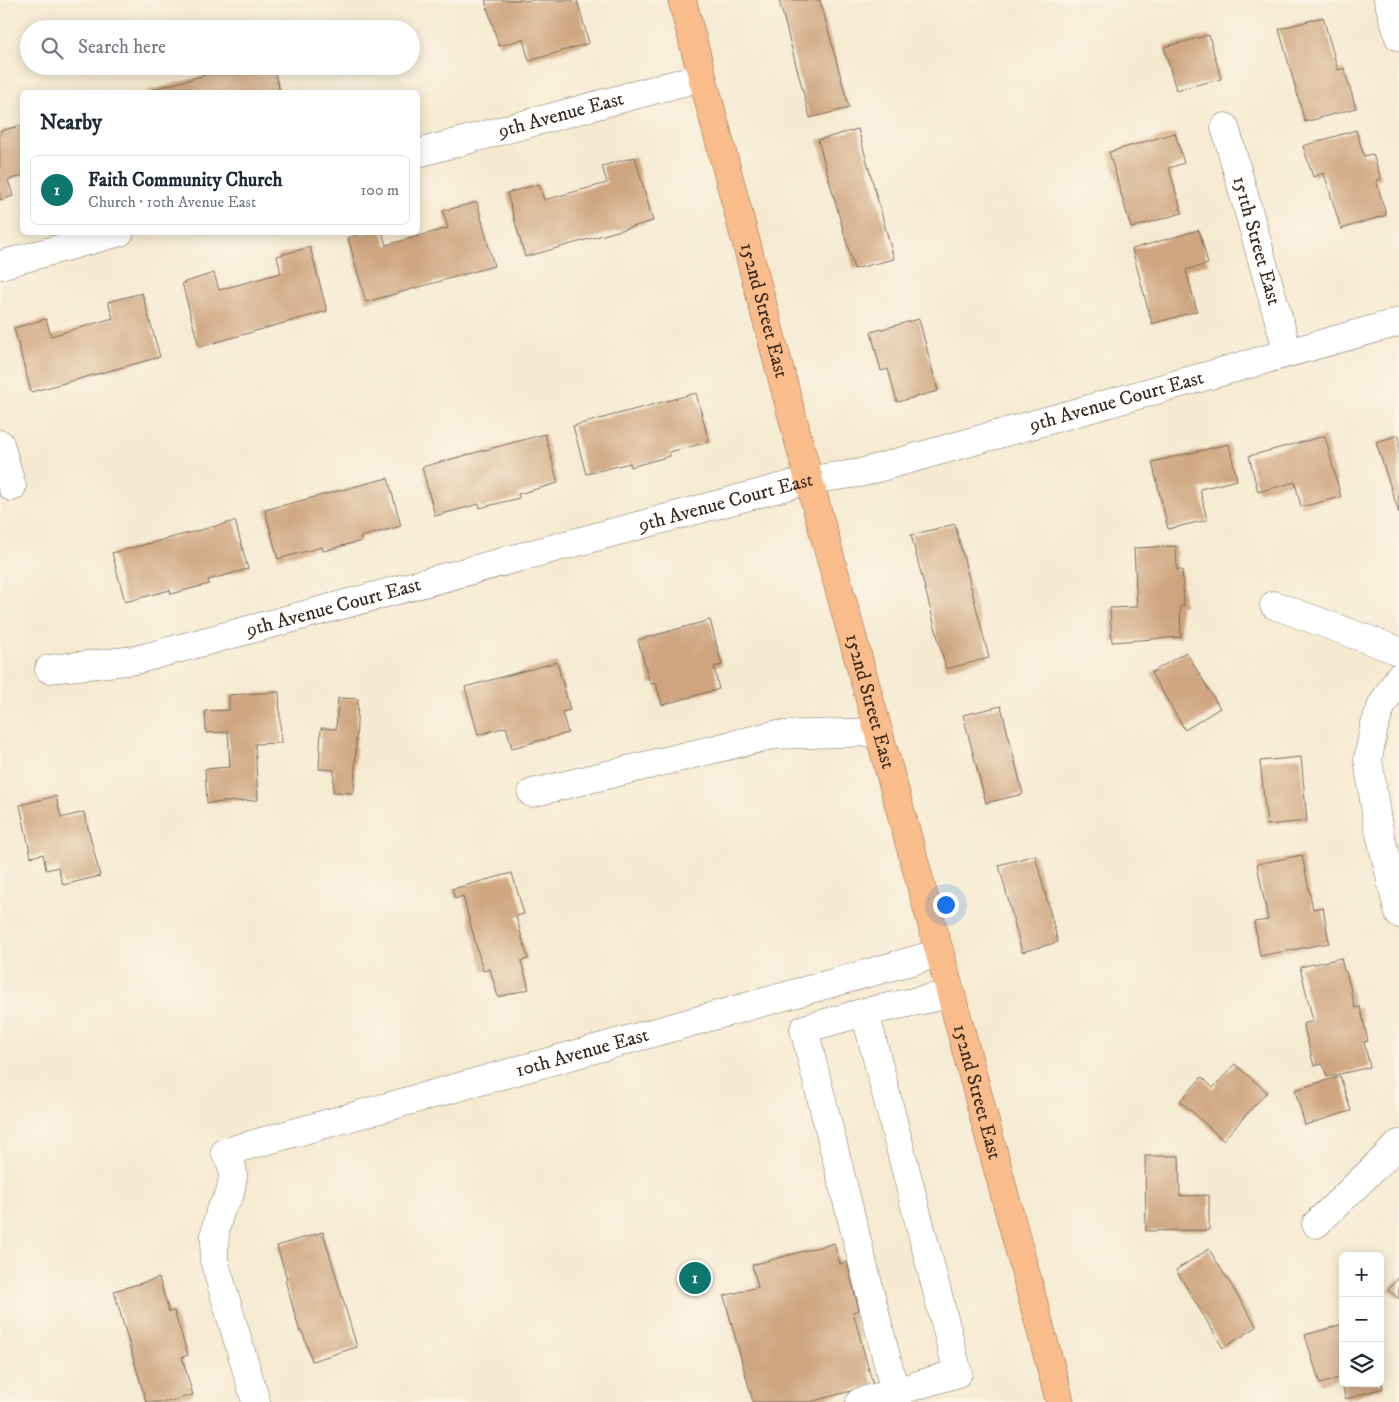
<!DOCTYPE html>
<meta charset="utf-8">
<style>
body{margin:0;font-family:"IM FELL DW Pica",serif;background:#f2f2f3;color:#1f2937}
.controls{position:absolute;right:15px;bottom:15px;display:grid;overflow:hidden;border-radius:8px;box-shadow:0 2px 12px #0003}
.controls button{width:45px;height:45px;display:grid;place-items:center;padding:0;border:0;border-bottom:1px solid #e0e1e3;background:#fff;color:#1f2937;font:25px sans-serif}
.you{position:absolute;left:945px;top:904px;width:18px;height:18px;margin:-12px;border:4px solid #fff;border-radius:50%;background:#1a73e8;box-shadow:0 0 0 8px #1a73e833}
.badge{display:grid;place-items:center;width:32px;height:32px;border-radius:50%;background:#0f766e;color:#fff;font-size:16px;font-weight:700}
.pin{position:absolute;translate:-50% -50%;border:2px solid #fff;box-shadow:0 1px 5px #0006}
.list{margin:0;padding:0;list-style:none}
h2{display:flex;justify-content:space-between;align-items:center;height:65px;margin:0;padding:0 20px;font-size:21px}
h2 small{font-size:16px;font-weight:400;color:#747a83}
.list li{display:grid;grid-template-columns:32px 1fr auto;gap:15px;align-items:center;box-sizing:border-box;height:70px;margin:0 10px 10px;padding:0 10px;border:1px solid #e0e1e3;border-radius:8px}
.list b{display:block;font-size:19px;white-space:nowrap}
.list p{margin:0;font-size:16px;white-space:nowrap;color:#747a83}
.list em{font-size:16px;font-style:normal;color:#747a83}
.icon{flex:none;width:28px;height:28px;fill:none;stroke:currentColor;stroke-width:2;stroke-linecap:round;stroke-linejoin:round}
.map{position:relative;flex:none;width:1399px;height:1402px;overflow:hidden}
.search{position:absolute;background:#fff;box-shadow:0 2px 12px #0003;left:20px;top:20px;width:400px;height:55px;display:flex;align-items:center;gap:12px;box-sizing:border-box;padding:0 18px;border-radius:28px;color:#747a83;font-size:19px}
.panel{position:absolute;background:#fff;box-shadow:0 2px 12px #0003;left:20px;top:90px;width:400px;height:145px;border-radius:8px}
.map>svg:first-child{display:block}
.building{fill:#cea580}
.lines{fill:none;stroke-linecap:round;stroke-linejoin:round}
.minor-casing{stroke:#7c6d5d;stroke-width:29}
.major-casing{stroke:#7c6d5d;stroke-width:29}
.minor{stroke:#fff;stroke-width:28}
.major{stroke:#f9bc8a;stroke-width:28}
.labels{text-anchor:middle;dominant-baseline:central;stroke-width:4;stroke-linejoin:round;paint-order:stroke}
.street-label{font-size:20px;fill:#3b2a1e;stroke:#fcf5e5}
</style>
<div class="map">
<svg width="1399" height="1402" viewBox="0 0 1399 1402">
<rect width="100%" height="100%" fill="#fcf5e5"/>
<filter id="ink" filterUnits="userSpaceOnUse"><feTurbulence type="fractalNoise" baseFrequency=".02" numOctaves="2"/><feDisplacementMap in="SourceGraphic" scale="10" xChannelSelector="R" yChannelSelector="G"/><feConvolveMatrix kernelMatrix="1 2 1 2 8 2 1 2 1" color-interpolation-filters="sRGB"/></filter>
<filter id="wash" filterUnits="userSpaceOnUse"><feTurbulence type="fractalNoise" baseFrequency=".0096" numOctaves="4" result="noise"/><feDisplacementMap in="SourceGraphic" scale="20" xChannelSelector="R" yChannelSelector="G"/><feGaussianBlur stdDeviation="1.12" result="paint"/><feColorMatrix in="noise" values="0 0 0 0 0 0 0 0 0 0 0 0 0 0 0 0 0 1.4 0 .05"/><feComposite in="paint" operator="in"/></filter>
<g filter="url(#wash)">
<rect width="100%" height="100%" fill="#f5ead1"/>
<g id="blocks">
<g class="building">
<polygon points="485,0 524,0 525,1 530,0 577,0 589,43 529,61 523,39 499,46"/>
<polygon points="779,0 820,0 849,108 810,118"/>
<polygon points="1323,17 1338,70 1344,68 1356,108 1305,122 1279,29"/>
<polygon points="1209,35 1221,79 1176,90 1164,47"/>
<polygon points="237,66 273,66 280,92 144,92"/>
<polygon points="22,125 22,176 8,180 13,196 0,200 0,131"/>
<polygon points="858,129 894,259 854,269 818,140"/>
<polygon points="1356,130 1364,156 1373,154 1381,179 1376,180 1386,215 1341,229 1324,173 1313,177 1303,146"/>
<polygon points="1175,133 1184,163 1169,168 1182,213 1131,228 1109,152"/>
<polygon points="635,157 653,221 525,257 507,193 539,184 544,200 607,183 602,166"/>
<polygon points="477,202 494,266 366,302 348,238 367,232 382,232 386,245 448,228 443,211"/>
<polygon points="1199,230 1208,264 1186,270 1197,311 1152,324 1132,249"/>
<polygon points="310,247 327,311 199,347 182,283 214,273 219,290 281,273 277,256"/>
<polygon points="142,293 160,357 31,392 14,328 46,319 51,336 113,318 108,302"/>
<polygon points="919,319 938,391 897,402 888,369 881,371 871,332"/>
<polygon points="696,393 709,442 669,452 670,456 631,467 630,463 586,474 573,426"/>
<polygon points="545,434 558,483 518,494 519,498 480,508 479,504 435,516 422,467"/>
<polygon points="1399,435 1399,513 1376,442"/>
<polygon points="1325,436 1341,497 1301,507 1295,482 1258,492 1249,456"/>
<polygon points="1229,444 1237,480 1200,489 1207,520 1168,529 1152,462"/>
<polygon points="388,478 401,526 361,537 361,541 323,551 322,547 278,559 265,510"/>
<polygon points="235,521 248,569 208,580 209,584 171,594 170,590 125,602 112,553"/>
<polygon points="955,524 989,658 946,669 911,535"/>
<polygon points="1176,546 1177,570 1182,570 1184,606 1180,606 1181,637 1112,642 1110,608 1137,607 1134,548"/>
<polygon points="710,620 722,665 714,667 719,689 662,705 656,683 650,684 638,640"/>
<polygon points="1186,652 1220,708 1185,730 1151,673"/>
<polygon points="557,662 570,710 562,712 568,733 512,748 506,727 478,735 465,687"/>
<polygon points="279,692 281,743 255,744 258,800 207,803 205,769 230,767 228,732 206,733 205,711 229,710 229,695"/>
<polygon points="338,698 358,699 354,793 333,792 334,770 319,769 321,728 336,729"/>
<polygon points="1001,706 1023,794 986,803 963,715"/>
<polygon points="1301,757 1307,821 1267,825 1260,761"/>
<polygon points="56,796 61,818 84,812 100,876 63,885 58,867 46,870 43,854 31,857 20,805"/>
<polygon points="1035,855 1058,942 1022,952 999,865"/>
<polygon points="1302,855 1313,909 1323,907 1329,943 1260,956 1254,922 1268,920 1257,864"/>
<polygon points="512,873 524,914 516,916 528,959 521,961 529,989 498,997 490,969 483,971 463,896 455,899 452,889"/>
<polygon points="1341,958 1344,971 1346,971 1355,1008 1360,1007 1368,1041 1364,1042 1370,1067 1327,1077 1323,1064 1314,1066 1303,1024 1313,1021 1300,967"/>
<polygon points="1235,1064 1267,1092 1223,1140 1180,1101 1202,1077 1213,1088"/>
<polygon points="1340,1076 1351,1111 1305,1125 1295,1090"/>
<polygon points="1145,1156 1179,1156 1180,1196 1209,1195 1209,1230 1146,1231"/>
<polygon points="323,1232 357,1347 312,1361 302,1331 300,1332 285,1280 287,1279 277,1246"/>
<polygon points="834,1243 840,1264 847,1262 859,1310 853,1312 873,1385 810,1402 753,1402 724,1296 758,1287 752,1265"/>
<polygon points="1209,1249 1257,1327 1223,1348 1176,1270"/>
<polygon points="1399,1277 1399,1299 1388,1290"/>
<polygon points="159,1278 169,1312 174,1311 188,1355 182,1357 193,1395 167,1402 146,1402 114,1291"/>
<polygon points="1343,1324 1343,1383 1382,1383 1383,1388 1346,1399 1340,1378 1320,1384 1305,1335"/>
</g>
</g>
</g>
<g filter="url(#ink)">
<use href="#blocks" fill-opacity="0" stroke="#7c6d5d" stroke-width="1"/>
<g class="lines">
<g class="minor-casing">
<g id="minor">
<polyline points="1388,0 1399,37"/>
<path id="s1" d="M1225,127L1288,353"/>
<path id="s2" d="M418,153L702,77"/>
<polyline points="0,265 120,232"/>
<polyline points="0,444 12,487"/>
<polyline points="1274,605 1399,651"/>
<path id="s3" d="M49,669L136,660L809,480L860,473L1399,322"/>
<polyline points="1399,677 1382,705 1374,727 1368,759 1377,821 1399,914"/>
<polyline points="532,793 773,735 879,732"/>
<polyline points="865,1012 958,1373 895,1392 804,1029 865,1012 951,994"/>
<polyline points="1316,1224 1399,1144"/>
<path id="s4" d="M256,1402L214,1260L215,1232L220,1211L230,1194L233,1176L232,1166L225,1152L940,953"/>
<polyline points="860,1402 895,1392"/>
</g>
</g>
<g class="major-casing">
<g id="major">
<path id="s5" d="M682,0L809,480L951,994L1060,1402"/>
</g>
</g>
<use href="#minor" class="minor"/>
<use href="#major" class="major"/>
</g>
</g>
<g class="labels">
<g class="street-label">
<text stroke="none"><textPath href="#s2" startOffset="148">9th Avenue East</textPath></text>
<text stroke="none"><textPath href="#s1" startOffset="118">151th Street East</textPath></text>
<text stroke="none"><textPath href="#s5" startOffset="321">152nd Street East</textPath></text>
<text stroke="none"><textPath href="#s3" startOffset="1102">9th Avenue Court East</textPath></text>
<text stroke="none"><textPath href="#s3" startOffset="698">9th Avenue Court East</textPath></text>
<text stroke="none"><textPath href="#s3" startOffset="292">9th Avenue Court East</textPath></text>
<text stroke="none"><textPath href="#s5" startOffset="726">152nd Street East</textPath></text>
<text stroke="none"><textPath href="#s4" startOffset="632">10th Avenue East</textPath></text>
<text stroke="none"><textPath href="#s5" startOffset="1131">152nd Street East</textPath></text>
</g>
</g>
</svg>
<div class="controls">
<button>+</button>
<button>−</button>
<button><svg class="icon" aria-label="layers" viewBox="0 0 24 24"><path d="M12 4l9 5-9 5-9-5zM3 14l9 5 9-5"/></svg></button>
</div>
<div class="you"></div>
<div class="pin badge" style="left:695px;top:1278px">1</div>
<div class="search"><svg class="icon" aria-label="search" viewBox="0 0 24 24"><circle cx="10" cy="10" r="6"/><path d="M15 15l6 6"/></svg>Search here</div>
<section class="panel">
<h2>Nearby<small></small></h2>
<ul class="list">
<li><span class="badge">1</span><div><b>Faith Community Church</b><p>Church · 10th Avenue East</p></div><em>100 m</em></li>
</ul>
</section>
</div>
